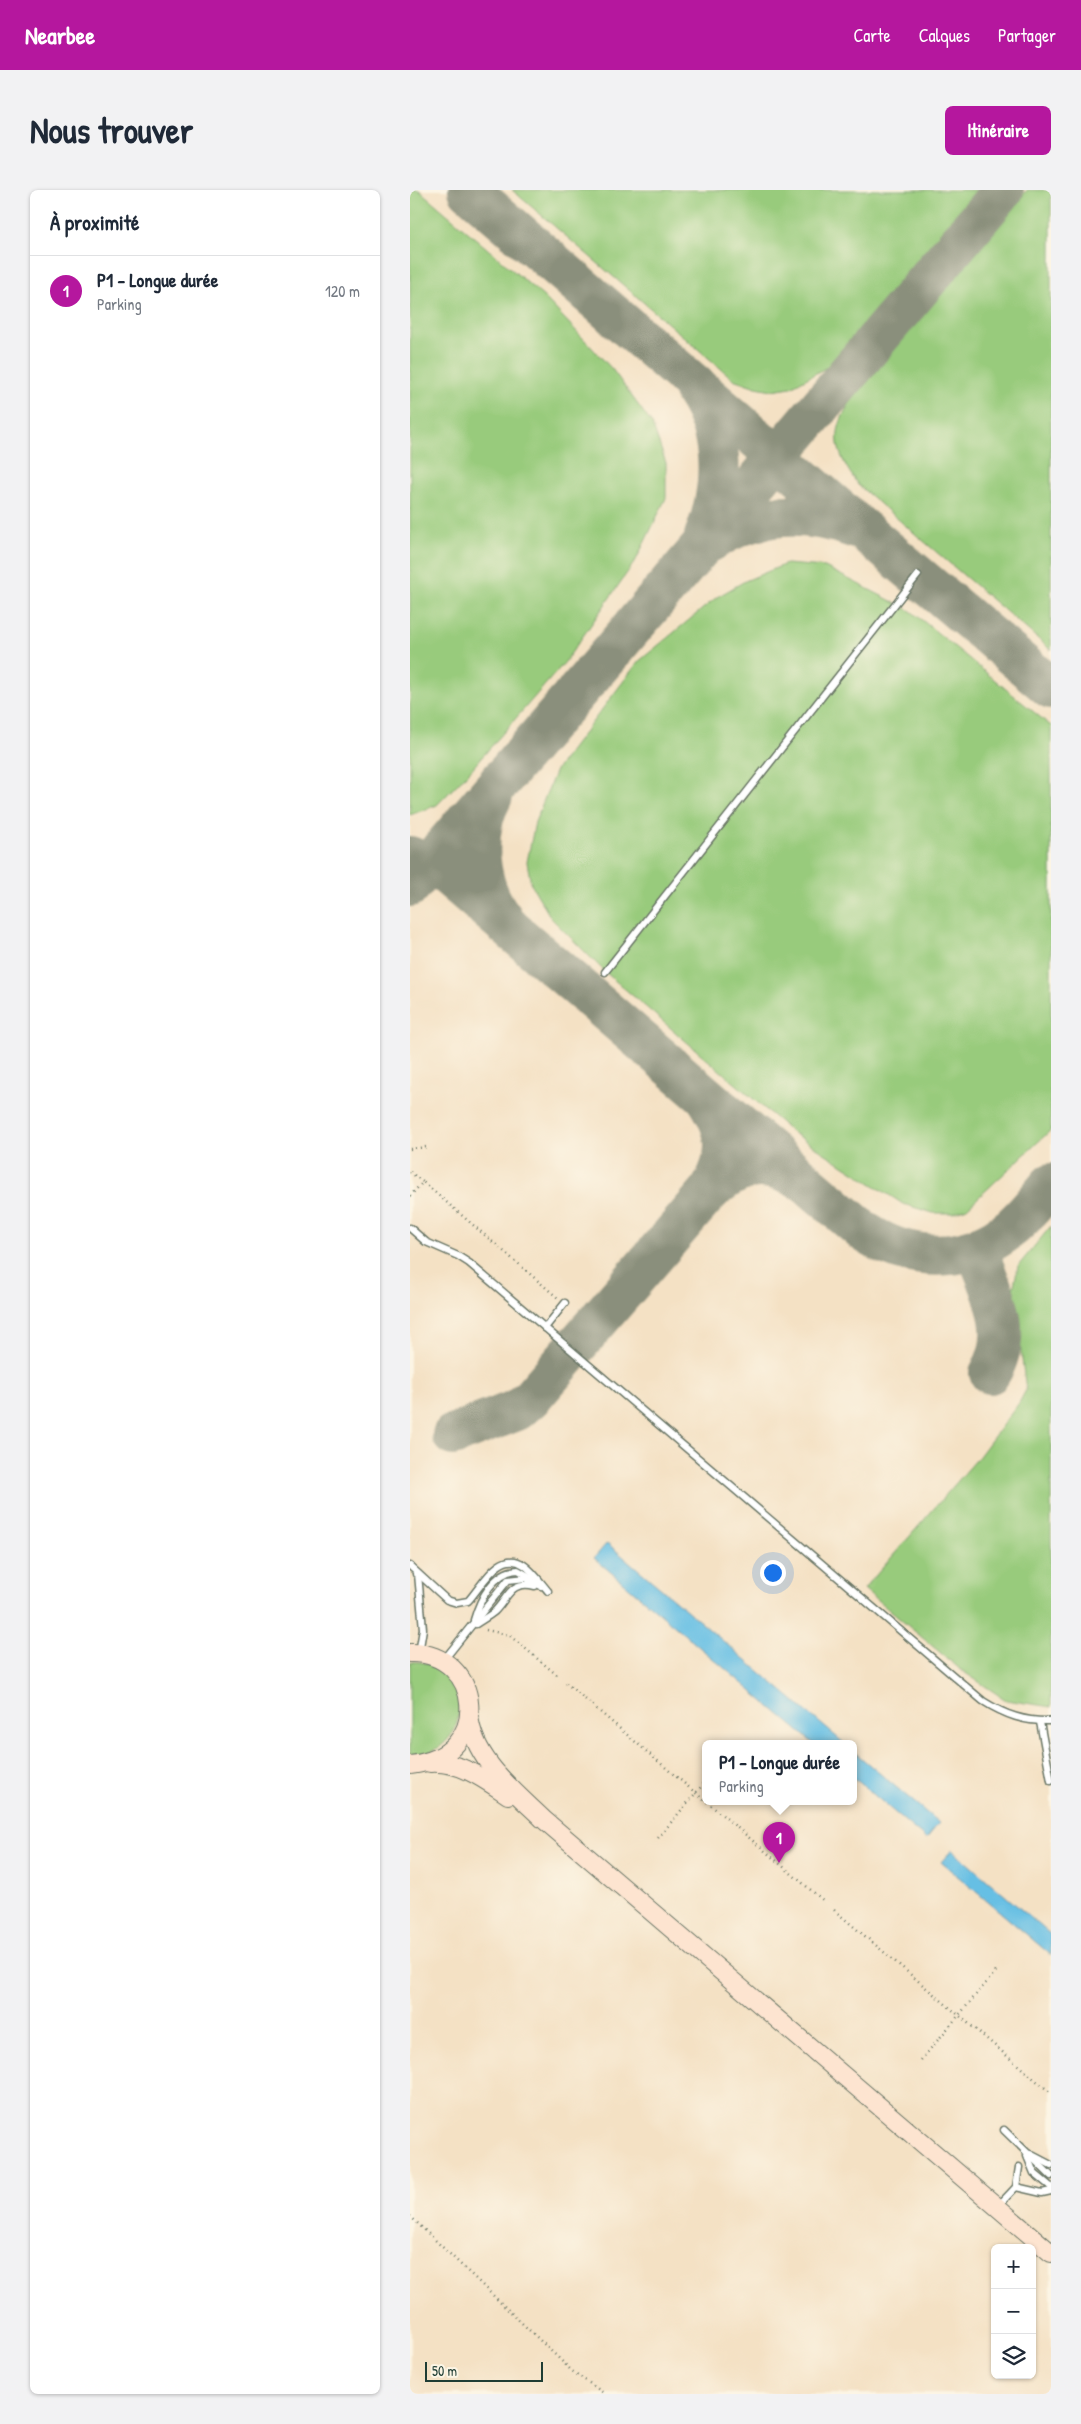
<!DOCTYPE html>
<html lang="fr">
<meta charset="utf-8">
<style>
body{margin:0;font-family:"Patrick Hand",sans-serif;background:#f2f2f3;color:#1f2937}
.controls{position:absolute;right:15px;bottom:15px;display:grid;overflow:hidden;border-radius:8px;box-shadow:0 1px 4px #0004}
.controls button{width:45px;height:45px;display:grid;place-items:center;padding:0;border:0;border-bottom:1px solid #e0e1e3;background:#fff;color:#1f2937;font:25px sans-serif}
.scale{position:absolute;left:15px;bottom:12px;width:118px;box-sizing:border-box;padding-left:5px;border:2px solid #1f3d34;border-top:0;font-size:14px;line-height:18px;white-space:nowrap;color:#1f3d34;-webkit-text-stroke:4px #fcf5e5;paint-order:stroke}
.you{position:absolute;left:362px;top:1382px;width:18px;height:18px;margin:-12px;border:4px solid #fff;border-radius:50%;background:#1a73e8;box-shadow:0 0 0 8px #1a73e833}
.badge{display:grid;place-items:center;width:32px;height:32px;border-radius:50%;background:#b5179e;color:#fff;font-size:16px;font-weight:700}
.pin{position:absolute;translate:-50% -41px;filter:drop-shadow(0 1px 2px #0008)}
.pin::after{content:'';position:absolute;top:26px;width:18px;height:15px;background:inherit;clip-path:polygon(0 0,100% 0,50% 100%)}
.popup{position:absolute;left:292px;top:1550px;width:155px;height:65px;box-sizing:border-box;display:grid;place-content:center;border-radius:8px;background:#fff;filter:drop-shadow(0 1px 4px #0005);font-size:16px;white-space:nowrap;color:#747a83}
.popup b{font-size:19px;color:#1f2937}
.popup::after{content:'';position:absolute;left:50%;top:100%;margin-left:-10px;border:10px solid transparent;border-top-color:#fff}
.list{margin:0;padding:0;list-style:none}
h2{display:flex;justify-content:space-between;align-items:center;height:65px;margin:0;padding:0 20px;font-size:21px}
h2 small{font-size:16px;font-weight:400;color:#747a83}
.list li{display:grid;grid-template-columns:32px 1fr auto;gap:15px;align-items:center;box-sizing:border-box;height:70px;padding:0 20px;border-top:1px solid #e0e1e3}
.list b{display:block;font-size:19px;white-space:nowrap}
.list p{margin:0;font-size:16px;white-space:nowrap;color:#747a83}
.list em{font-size:16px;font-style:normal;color:#747a83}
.icon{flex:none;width:28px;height:28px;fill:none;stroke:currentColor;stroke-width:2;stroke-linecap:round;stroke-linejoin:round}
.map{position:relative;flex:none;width:641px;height:2204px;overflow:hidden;border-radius:8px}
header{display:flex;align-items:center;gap:30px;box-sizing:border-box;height:70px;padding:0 25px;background:#b5179e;color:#fff}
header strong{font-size:24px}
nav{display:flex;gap:28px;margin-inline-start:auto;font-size:18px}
.intro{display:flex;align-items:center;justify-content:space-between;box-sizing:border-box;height:120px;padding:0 30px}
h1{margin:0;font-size:35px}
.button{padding:12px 22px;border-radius:8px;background:#b5179e;color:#fff;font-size:18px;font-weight:700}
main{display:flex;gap:30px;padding:0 30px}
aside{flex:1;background:#fff;border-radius:8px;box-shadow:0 1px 4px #0004}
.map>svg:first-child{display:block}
.green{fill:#98cb7b;stroke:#5c8458}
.water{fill:#66bfe4;stroke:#427e8c}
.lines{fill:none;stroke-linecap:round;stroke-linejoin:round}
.taxiway{stroke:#8a8f7c;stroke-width:42}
.lane-casing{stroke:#6a7666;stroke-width:9}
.secondary-casing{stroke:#6a7666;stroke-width:20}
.path{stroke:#6a7666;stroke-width:2.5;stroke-dasharray:1 4;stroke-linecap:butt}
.lane{stroke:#fff;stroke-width:6}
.secondary{stroke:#fde4d0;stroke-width:18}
</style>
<header>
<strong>Nearbee</strong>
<nav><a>Carte</a><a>Calques</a><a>Partager</a></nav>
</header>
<div class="intro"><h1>Nous trouver</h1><a class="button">Itinéraire</a></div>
<main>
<aside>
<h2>À proximité<small></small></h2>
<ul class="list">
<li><span class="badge">1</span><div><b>P1 - Longue durée</b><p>Parking</p></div><em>120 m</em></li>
</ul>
</aside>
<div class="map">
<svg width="641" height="2204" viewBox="0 0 641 2204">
<rect width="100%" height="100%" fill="#fcf5e5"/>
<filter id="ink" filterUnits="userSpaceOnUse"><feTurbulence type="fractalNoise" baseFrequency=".02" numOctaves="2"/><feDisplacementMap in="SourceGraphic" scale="10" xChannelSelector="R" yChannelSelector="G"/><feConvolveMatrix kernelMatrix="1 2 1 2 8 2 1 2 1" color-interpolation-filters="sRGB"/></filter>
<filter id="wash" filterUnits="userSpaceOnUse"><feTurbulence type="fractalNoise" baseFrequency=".0096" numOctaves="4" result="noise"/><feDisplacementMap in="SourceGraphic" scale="20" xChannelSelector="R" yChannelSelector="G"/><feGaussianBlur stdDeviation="1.12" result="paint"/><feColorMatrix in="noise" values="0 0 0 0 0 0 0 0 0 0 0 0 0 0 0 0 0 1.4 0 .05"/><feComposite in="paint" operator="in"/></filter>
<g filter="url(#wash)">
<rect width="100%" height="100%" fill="#f4e1c4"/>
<g class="green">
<polygon points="0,0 9,0 135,108 202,179 242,234 256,273 256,308 226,370 155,472 59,582 27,615 0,625"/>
<polygon points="102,0 568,0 419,176 381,197 362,200 346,197 323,189"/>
<path d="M617,0H641V460L448,295C426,262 419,246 441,211Z"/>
<polygon points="376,374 415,377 501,421 641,536 641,940 557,1018 543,1023 523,1023 493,1014 382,942 195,782 141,728 121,694 117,672 125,632 146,580 228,472 307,407 335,391"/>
<polygon points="641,1036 641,1517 596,1510 551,1480 454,1399 567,1269 609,1213 616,1200 603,1100 608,1076"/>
<path d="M0,1472C61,1466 69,1565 0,1565Z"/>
</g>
<g class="water">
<polygon points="197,1353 435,1554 404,1554 184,1368"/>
<polygon points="443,1561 529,1633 516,1649 443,1587"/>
<polygon points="542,1660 641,1745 641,1765 531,1672"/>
</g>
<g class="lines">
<g class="taxiway">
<polyline points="59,0 433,323 641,498"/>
<path d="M285,201C315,245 314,298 295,346"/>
<path d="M301,351C347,321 395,319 446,338"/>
<path d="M82,606C62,642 66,695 92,728"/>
<path d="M0,667L34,682L452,1040C498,1073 558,1074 602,1037C617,1024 629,1008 641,994"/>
<polyline points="0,696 282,368 593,0"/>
<path d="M297,908C320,943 321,964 300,1001C331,973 354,970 391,989"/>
<path d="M566,1058C581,1101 606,1140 580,1183"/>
<polyline points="43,1245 107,1220 122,1207 300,1001"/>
</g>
</g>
</g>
<g filter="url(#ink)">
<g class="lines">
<g class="lane-casing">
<g id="lane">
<polyline points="195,782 508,385"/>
<path d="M0,1038L16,1052L48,1066L59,1073L573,1511C595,1525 615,1532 641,1531"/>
<polyline points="135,1138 155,1113"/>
<path d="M0,1376L37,1410L47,1413L58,1411C72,1396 90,1358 114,1375C123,1381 131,1393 138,1401"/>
<polyline points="6,1384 8,1384 13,1439 9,1463"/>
<path d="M64,1430C70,1409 84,1381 108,1380L122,1388"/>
<path d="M66,1434C72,1430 79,1426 84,1422C99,1407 100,1390 125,1396"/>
<polyline points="33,1471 98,1390 116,1388 131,1396"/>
<polyline points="630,1532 641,1591"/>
<polyline points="594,1940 641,1986"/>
<polyline points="620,1964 641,1975"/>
<polyline points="617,1966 624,1983 641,1997"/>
<polyline points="606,1997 632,2003 641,2001"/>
<polyline points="588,2016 606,1997 609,1977"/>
</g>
</g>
<g class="secondary-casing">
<g id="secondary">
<path d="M0,1463C72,1461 86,1566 0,1575"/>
<path d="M59,1525C63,1569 103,1600 133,1629L641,2063"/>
<path d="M20,1573C50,1571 74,1589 98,1605"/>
</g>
</g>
<g class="path">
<polyline points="0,959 16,957"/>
<polyline points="0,982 13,992"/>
<polyline points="0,1006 13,992 148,1108"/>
<polyline points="76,1440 99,1445 147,1485"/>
<polyline points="156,1493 295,1611"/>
<polyline points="297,1612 415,1712"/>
<polyline points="248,1648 295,1592"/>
<polyline points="424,1720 641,1903"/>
<polyline points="511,1870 587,1780"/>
<polyline points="0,2026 162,2181 195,2204"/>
</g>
<use href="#lane" class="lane"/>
<use href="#secondary" class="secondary"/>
</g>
</g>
</svg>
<div class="controls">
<button>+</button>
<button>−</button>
<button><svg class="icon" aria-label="layers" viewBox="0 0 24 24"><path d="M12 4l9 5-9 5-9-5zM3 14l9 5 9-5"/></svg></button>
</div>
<div class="scale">50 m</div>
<div class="you"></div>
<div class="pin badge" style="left:369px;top:1673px">1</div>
<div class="popup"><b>P1 - Longue durée</b>Parking</div>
</div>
</main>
